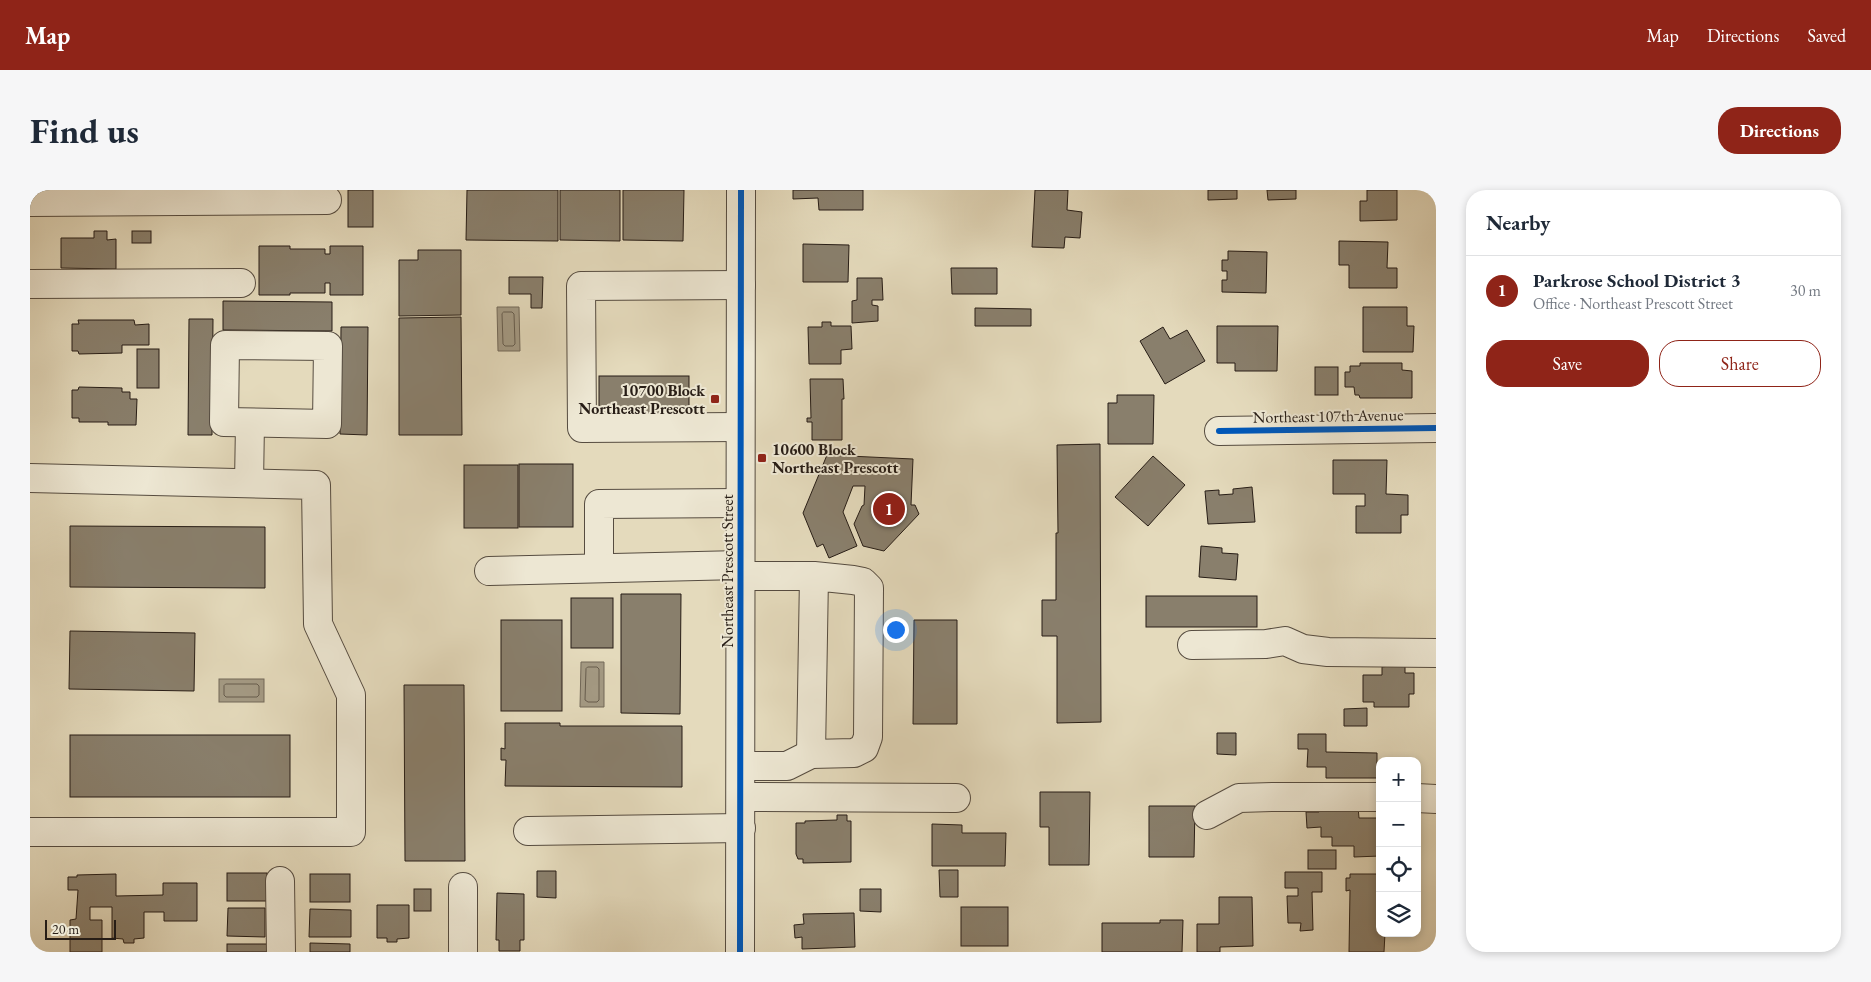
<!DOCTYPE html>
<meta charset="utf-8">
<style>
body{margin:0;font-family:"EB Garamond",serif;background:#f6f6f7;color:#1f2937}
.controls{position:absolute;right:15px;bottom:15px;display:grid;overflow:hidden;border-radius:10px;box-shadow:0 2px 8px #0003}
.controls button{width:45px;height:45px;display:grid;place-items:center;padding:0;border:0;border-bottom:1px solid #e0e1e3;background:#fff;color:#1f2937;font:25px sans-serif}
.scale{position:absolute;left:15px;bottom:12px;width:71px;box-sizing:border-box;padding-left:5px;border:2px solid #271d16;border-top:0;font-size:14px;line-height:18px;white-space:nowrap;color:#271d16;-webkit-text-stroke:4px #ede7d3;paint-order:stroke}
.you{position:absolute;left:865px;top:439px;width:18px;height:18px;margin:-12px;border:4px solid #fff;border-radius:50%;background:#1a73e8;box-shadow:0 0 0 8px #1a73e833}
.badge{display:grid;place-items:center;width:32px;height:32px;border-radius:50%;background:#8f2418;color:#fff;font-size:16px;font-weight:700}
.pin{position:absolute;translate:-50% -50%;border:2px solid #fff;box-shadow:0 1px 5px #0006}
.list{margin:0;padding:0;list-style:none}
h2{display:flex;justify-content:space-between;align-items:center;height:65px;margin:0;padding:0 20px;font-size:21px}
h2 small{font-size:16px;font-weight:400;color:#747a83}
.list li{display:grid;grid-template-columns:32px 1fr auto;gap:15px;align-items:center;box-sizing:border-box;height:70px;padding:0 20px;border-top:1px solid #e0e1e3}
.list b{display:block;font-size:19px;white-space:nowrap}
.list p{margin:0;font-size:16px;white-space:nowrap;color:#747a83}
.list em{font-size:16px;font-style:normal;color:#747a83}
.actions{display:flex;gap:10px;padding:15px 20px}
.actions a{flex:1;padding:11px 0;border:1px solid #8f2418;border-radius:20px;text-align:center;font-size:18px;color:#8f2418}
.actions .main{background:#8f2418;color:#fff}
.icon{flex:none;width:28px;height:28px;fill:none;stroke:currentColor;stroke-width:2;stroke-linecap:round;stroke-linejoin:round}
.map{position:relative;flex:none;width:1406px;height:762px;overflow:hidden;border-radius:20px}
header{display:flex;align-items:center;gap:30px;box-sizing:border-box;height:70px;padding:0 25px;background:#8f2418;color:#fff}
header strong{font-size:24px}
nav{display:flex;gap:28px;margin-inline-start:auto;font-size:18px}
.intro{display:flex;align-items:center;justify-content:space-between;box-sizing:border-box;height:120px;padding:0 30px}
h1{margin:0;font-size:35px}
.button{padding:12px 22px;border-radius:20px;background:#8f2418;color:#fff;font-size:18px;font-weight:700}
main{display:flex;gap:30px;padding:0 30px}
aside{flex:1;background:#fff;border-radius:20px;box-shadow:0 2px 8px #0003}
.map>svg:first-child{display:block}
.water{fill:#a49a84;stroke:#726858}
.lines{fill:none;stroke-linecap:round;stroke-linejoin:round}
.shore{stroke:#665c4d;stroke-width:1}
.building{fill:#897f6c;stroke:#271d16}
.minor-casing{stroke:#564c40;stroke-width:30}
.minor{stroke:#ede7d3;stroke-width:28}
.cycleway-casing{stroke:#ede7d3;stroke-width:9}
.cycleway{stroke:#0057b8;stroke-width:6}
.poi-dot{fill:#8f2418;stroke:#ede7d3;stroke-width:2}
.labels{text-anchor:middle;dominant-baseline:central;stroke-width:4;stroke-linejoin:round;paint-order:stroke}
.poi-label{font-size:16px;font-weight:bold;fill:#271d16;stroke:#ede7d3;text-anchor:end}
.street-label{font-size:16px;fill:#271d16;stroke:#ede7d3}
</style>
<header>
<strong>Map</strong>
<nav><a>Map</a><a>Directions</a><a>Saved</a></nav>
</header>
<div class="intro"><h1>Find us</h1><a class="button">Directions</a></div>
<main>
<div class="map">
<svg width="1406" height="762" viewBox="0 0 1406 762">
<rect width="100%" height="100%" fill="#e4dabc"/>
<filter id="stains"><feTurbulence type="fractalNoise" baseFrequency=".004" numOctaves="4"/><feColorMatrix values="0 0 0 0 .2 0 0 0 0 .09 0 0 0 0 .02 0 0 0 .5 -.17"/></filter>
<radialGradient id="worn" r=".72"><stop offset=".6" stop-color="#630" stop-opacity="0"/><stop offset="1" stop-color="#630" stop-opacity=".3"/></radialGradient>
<g class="water">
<polygon points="467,117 489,117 490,161 468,161"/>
<polygon points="551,472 574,472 574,517 550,517"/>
<rect x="189" y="489" width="45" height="23"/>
</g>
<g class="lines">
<g class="shore">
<polygon points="474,122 482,122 484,124 485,154 483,156 475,156 473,154 472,124"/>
<polygon points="558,477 567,477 569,479 569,510 567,512 558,512 555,510 556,479"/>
<polygon points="196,494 227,494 229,496 229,505 227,507 196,507 194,505 194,496"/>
</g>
</g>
<g class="building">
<rect x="318" y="0" width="25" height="37"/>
<polygon points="437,0 528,0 528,51 436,50"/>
<polygon points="530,0 590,0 590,51 530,50"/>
<polygon points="593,0 654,0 653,51 593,50"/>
<polygon points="763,0 833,0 833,20 789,20 788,8 763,9"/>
<polygon points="1005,0 1038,0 1037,20 1052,22 1050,48 1035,47 1034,58 1002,57"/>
<polygon points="1178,0 1207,0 1207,9 1178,10"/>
<polygon points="1237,0 1266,0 1266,9 1238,10"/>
<polygon points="1337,0 1367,0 1367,30 1330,31 1330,11 1337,11"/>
<polygon points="64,41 77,41 77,50 86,49 86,79 31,78 31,48 64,48"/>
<rect x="102" y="41" width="19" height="12"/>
<polygon points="1309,51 1358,52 1357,78 1367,78 1367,98 1319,98 1319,75 1309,75"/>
<polygon points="773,54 819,55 818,92 773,92"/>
<polygon points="229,56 260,56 260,59 295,59 295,64 300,64 300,56 333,56 333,105 300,105 300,93 295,93 295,103 260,103 260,105 229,105"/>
<polygon points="388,60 431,60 431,125 369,126 369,70 388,70"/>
<polygon points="1198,61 1237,62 1236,103 1192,102 1192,90 1197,90 1197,81 1192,81 1192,70 1198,70"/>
<polygon points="921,78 967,78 967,104 922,104"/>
<polygon points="479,87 513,87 512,118 501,118 501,104 479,104"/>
<polygon points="827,88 852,88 853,110 842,110 842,115 848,116 848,131 822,133 822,111 827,110"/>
<polygon points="193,111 302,112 302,141 193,140"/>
<polygon points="1333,117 1377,117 1377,136 1384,136 1383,162 1333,162"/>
<polygon points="945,118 1001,119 1001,136 945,136"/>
<polygon points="431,127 432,245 369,245 369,128"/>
<polygon points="159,129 183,129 182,245 158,245"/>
<polygon points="48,130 104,130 105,135 119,134 119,155 92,155 92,163 49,164 48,161 42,161 42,134 49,134"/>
<polygon points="792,132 801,132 801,136 821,136 822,159 811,160 811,174 779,174 778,137 792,137"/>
<polygon points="1187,136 1248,136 1247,181 1205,181 1205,173 1187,173"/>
<polygon points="311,137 338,137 337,245 310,244"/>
<polygon points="1133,137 1140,149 1157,140 1175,171 1135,194 1110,151"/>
<rect x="107" y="159" width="22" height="39"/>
<polygon points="1330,173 1372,173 1372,180 1382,181 1382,208 1330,208 1329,205 1325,205 1324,197 1315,197 1315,182 1320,182 1320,176 1330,176"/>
<rect x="1285" y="177" width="23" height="28"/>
<rect x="569" y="186" width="90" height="44"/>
<polygon points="780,189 813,189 814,209 812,209 812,250 782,250 782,232 777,232 777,228 781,228"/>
<polygon points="49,197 92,198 92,202 100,202 100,209 107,209 106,235 78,235 78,232 49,232 49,228 42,228 42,200 48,200"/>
<polygon points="1087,205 1124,205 1123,254 1078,254 1078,213 1087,213"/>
<polygon points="1070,254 1071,532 1027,533 1027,446 1012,446 1012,410 1026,410 1026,343 1028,343 1027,255"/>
<polygon points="797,265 883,269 881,315 885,315 889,324 854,361 833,356 824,334 832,316 834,315 835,296 823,296 813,322 827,356 799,368 793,354 787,357 773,323"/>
<polygon points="1123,266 1155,295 1118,336 1085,307"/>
<polygon points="1303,270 1357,270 1356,304 1378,305 1378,325 1371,325 1371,343 1326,343 1326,316 1335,316 1335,304 1303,304"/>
<rect x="489" y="274" width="54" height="63"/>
<rect x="434" y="275" width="54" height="63"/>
<polygon points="1222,297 1225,332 1178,334 1175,301 1189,300 1189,305 1203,304 1203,299"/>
<polygon points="40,336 235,337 235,398 40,397"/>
<polygon points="1171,356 1192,358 1192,363 1208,364 1206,390 1169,387"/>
<polygon points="591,404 651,404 650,524 591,523"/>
<rect x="1116" y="406" width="111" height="31"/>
<rect x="541" y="408" width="42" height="50"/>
<rect x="471" y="430" width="61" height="91"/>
<polygon points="884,430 927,430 927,534 883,534"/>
<polygon points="40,441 165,443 164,501 39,499"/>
<polygon points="1358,473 1375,473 1375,483 1384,483 1384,504 1379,504 1379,517 1344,517 1344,512 1333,512 1333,485 1352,485 1352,477 1359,476"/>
<polygon points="374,495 434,495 435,671 375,671"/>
<polygon points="1337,518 1337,536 1314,536 1314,519"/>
<polygon points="475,533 530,533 530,536 652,536 652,597 475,596 476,570 471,570 471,558 475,559"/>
<polygon points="1187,543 1206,543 1206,565 1187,564"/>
<polygon points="1268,544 1296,544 1296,562 1347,563 1347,588 1296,588 1296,577 1277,577 1278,559 1268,559"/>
<rect x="40" y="545" width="220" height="62"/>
<polygon points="1010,602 1060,602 1059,675 1019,675 1019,637 1010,637"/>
<polygon points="1119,616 1165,616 1164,667 1119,667"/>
<polygon points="1328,617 1329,628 1349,628 1350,666 1324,667 1324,656 1302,656 1302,647 1291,647 1291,637 1277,638 1276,622 1289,622 1289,618"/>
<polygon points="807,625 817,625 817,631 821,631 821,672 773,673 773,669 768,669 766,664 766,633 775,633 775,631 807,630"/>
<polygon points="902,634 932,635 932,643 976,643 975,676 902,676"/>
<rect x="1278" y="660" width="28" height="19"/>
<polygon points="909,680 928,680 928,707 910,707"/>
<polygon points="507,681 526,681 526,708 507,707"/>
<polygon points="1255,682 1292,682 1292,702 1282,702 1283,740 1270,741 1271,733 1258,733 1257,706 1268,706 1268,698 1255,698"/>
<rect x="197" y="683" width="40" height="28"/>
<polygon points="86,684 86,706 133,705 133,693 167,693 167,731 134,731 134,722 114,722 114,748 104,749 104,753 94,753 93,749 82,748 82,717 60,717 60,730 72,730 72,762 40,762 40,730 46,729 48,700 38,700 38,687 47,687 47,685"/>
<rect x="280" y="684" width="40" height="28"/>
<polygon points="1320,684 1350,684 1350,743 1355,743 1354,762 1319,762 1320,700 1316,701 1316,688 1320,688"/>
<rect x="384" y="699" width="17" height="22"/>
<polygon points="830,699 851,699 851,722 830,721"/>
<polygon points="467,703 494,704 494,750 490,750 490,761 469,761 469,750 466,750"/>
<polygon points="1189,707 1222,707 1223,756 1190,757 1190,762 1167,762 1167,734 1189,734"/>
<polygon points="347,715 379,715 379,748 367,749 367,752 357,752 357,748 347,748"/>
<rect x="931" y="717" width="47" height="39"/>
<polygon points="198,718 235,718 235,747 197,746"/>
<polygon points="280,719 321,720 321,747 279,747"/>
<polygon points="824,723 825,757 772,759 772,747 765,748 764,735 774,734 773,724"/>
<polygon points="1130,730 1153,730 1152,762 1072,762 1072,733 1130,733"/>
<polygon points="280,753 320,754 320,762 280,762"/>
<rect x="197" y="754" width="41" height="8"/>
</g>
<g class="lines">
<g class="minor-casing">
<g id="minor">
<polyline points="0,12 297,10"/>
<polyline points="0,94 211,93"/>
<polygon points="195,155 298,156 297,234 194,232"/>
<polyline points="710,237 552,238 551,96 711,95"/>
<polyline points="1189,241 1406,238"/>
<polyline points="0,288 286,295 288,434 321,505 321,642 0,642"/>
<polyline points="219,293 220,233"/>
<polyline points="569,378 569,314 710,313"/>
<polyline points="459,381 710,375"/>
<polyline points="710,386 784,386 823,390 833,392 839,398 838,547 834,558 824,563 781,564 784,386"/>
<polyline points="1162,455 1236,454 1255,451 1273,459 1298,462 1406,463"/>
<polyline points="711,576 757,576 781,564"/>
<polyline points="711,607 926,608"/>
<polyline points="1387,608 1406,609"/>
<polyline points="1177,625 1209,608 1243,607 1350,607"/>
<polyline points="498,641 711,638"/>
<polyline points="250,691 251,762"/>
<polyline points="433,697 433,762"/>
<polyline points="710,762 711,0"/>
</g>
</g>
<use href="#minor" class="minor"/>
<g class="cycleway-casing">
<g id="cycleway">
<polyline points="1189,241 1406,238"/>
<polyline points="710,762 711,0"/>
</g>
</g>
<use href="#cycleway" class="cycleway"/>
</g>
<g class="poi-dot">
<rect x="680" y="204" width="10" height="10" rx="2.5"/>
<rect x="727" y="263" width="10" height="10" rx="2.5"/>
</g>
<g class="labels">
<g class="poi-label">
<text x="675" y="200">10700 Block<tspan x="675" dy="18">Northeast Prescott</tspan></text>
<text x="742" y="259" text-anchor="start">10600 Block<tspan x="742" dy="18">Northeast Prescott</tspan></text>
</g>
<g class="street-label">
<text transform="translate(1298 226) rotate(-1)">Northeast 107th Avenue</text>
<text transform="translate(697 381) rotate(-90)">Northeast Prescott Street</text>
</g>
</g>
<rect width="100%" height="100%" filter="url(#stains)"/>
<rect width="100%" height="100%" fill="url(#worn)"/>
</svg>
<div class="controls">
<button>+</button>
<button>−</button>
<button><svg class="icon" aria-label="locate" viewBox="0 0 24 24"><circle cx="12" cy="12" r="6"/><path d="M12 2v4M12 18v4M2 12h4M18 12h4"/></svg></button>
<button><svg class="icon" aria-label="layers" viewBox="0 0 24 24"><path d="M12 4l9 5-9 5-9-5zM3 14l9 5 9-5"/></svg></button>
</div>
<div class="scale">20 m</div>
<div class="you"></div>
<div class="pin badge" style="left:859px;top:319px">1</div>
</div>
<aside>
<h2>Nearby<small></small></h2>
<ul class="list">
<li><span class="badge">1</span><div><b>Parkrose School District 3</b><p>Office · Northeast Prescott Street</p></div><em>30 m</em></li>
</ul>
<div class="actions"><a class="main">Save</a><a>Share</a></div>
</aside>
</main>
